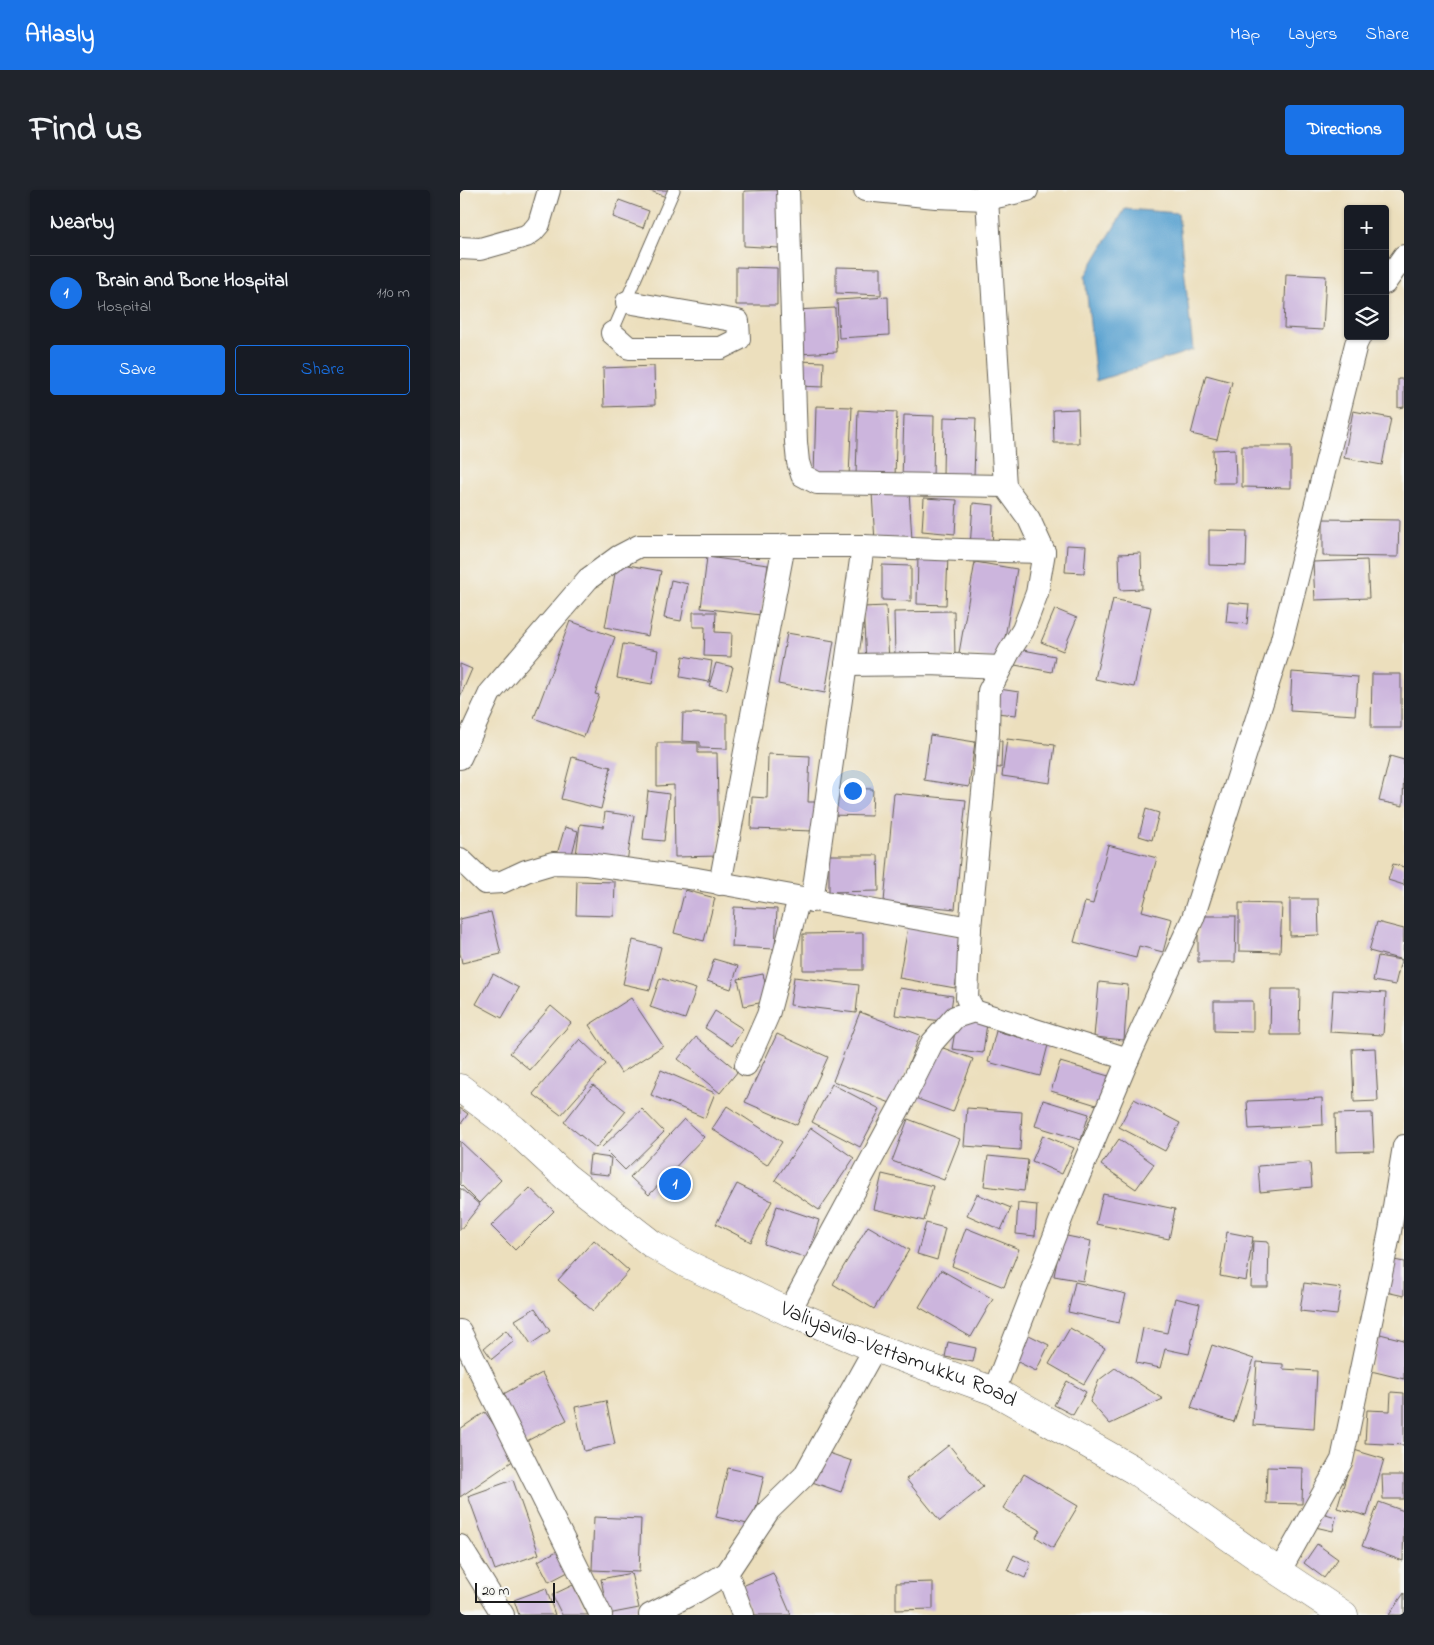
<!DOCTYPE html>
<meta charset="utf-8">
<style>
body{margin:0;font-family:"Indie Flower",sans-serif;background:#20242c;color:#f1f3f6}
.controls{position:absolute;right:15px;top:15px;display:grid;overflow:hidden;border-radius:5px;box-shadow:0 1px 4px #0004}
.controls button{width:45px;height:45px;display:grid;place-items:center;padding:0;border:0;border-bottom:1px solid #363941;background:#171b24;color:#f1f3f6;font:25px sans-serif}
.scale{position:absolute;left:15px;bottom:12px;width:80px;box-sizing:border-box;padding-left:5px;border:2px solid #1c1c1c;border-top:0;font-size:14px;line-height:18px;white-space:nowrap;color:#1c1c1c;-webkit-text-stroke:4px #f6f6f2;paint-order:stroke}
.you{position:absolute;left:392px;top:600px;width:18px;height:18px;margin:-12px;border:4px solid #fff;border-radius:50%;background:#1a73e8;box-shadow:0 0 0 8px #1a73e833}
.badge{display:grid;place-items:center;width:32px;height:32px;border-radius:50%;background:#1a73e8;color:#fff;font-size:16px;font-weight:700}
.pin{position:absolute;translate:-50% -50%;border:2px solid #fff;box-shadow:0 1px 5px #0006}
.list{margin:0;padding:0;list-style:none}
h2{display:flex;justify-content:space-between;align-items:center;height:65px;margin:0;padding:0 20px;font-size:21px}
h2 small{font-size:16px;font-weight:400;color:#9ea1a6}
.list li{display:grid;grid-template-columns:32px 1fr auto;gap:15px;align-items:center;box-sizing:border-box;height:75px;padding:0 20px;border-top:1px solid #363941}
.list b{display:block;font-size:19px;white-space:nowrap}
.list p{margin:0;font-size:16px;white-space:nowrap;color:#9ea1a6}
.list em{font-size:16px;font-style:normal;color:#9ea1a6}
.actions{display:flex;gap:10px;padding:15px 20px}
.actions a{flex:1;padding:11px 0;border:1px solid #1a73e8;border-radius:5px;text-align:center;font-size:18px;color:#1a73e8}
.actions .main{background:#1a73e8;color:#fff}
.icon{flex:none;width:28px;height:28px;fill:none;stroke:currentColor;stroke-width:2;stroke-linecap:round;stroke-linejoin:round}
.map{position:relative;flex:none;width:944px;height:1425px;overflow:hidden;border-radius:5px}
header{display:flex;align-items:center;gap:30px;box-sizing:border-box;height:70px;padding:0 25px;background:#1a73e8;color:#fff}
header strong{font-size:24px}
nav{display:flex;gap:28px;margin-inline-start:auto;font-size:18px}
.intro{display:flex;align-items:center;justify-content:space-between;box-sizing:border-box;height:120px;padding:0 30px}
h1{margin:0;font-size:35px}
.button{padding:12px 22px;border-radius:5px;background:#1a73e8;color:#fff;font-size:18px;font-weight:700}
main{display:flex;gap:30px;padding:0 30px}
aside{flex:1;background:#171b24;border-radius:5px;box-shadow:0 1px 4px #0004}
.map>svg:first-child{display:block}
.water{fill:#59a1d0;stroke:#3a5e76}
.building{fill:#ccb5dd}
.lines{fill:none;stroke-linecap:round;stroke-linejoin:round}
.service-casing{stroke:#656054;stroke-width:13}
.minor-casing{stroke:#656054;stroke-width:24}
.tertiary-casing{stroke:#656054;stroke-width:29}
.service{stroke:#fff;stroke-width:11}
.minor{stroke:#fff;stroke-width:22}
.tertiary{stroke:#fff;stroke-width:28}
.labels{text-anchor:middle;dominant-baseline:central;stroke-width:4;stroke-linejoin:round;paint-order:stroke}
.street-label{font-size:22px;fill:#1c1c1c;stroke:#f6f6f2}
</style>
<header>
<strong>Atlasly</strong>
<nav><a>Map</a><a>Layers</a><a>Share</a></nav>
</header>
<div class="intro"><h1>Find us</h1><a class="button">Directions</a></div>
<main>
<aside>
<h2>Nearby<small></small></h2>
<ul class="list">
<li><span class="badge">1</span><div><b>Brain and Bone Hospital</b><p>Hospital</p></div><em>110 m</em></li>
</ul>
<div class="actions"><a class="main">Save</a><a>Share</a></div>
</aside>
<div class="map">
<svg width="944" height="1425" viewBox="0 0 944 1425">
<rect width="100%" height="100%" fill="#f6f6f2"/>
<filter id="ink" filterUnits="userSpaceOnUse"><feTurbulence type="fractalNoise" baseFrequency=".02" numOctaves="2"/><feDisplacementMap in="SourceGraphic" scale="10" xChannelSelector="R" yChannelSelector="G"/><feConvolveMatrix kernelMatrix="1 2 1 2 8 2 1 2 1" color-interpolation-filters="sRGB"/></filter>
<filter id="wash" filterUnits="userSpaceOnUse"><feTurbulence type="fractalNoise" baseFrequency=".0096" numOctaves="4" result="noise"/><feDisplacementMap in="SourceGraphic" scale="20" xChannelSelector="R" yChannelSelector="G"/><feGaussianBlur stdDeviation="1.12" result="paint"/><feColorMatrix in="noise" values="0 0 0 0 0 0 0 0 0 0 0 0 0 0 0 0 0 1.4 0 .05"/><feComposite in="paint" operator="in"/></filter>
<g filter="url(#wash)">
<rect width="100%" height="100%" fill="#ecdfbd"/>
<polygon class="water" points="665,19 718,23 733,160 636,191 625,86"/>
<g id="blocks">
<g class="building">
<polygon points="188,0 209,0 206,7"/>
<polygon points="320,0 319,58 284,56 284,1"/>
<polygon points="159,10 189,21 183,38 153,27"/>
<polygon points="276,77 317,78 317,115 276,115"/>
<polygon points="376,77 421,78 421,105 376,103"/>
<polygon points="826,84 866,86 863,140 824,138"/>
<polygon points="428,107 429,145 379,148 377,110"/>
<polygon points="375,118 377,162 337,164 335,120"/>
<polygon points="339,171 364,172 363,197 338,196"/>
<polygon points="194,176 195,215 144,217 143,178"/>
<polygon points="746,185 772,192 757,250 731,244"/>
<polygon points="938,189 944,189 944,217 938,218"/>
<polygon points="356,216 392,217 389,287 354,286"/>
<polygon points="618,219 619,253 594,253 593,220"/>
<polygon points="398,220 437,222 435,287 396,285"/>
<polygon points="893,221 931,228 922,275 884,268"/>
<polygon points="444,225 474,226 473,290 442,289"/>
<polygon points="484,227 516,228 514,286 483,285"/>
<polygon points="782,256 831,256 831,298 782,297"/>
<polygon points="775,259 776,293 754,293 753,260"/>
<polygon points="449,300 452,350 415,352 412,303"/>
<polygon points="464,308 497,310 495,344 462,341"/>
<polygon points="513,313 534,315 532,359 510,358"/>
<polygon points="863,329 939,330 938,367 863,366"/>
<polygon points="749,340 787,341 786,376 749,375"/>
<polygon points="607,355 626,356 624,383 605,382"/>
<polygon points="681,363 682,399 660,400 659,364"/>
<polygon points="458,365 488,366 486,415 457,414"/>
<polygon points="247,367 308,375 301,425 241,418"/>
<polygon points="907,370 909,408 855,410 853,372"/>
<polygon points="515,372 557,379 541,470 499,463"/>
<polygon points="157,373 201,381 188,446 145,437"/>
<polygon points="422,375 451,376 451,411 422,410"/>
<polygon points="211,390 228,394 221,431 204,428"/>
<polygon points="653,409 691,417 674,497 635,489"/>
<polygon points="768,412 789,414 787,434 766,432"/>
<polygon points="426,416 429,471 406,472 403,417"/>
<polygon points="595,419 617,428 603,461 581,452"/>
<polygon points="494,421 495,466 435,467 434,422"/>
<polygon points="233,422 256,422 255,442 272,443 271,467 244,466 245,437 233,437"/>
<polygon points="110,431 155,447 135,504 139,505 124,547 74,528"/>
<polygon points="327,443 374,451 365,503 318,494"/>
<polygon points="163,454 198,460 192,494 157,488"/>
<polygon points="558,459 595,466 592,482 555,475"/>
<polygon points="223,466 252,471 249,492 220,487"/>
<polygon points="256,473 273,477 267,500 249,496"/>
<polygon points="0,474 12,479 0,507"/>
<polygon points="832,482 898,487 895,525 830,521"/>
<polygon points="912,484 941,484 941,538 911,538"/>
<polygon points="539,499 559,502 556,525 536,523"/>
<polygon points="223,523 267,524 267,559 240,558 240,552 222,551"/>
<polygon points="470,545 515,552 509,597 464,590"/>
<polygon points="547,549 595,555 590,593 542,586"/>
<polygon points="529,551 542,551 541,578 528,577"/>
<polygon points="197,553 238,553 238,563 257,563 259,666 215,667 214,595 197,596"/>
<polygon points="308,564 350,566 348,612 355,612 354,641 291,639 292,607 307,608"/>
<polygon points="930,566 944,570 943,616 919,611"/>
<polygon points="112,567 151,577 141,619 101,609"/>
<polygon points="370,598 413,599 412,626 369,625"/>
<polygon points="188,601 209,604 204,651 183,649"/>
<polygon points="434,603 506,610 495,719 424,712"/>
<polygon points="686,619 699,623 692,650 679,646"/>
<polygon points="145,622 174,626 167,672 116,665 120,634 143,637"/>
<polygon points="105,637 118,641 111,668 97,664"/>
<polygon points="648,655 697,668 682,721 712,729 703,762 679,756 676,768 614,752 625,712 633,714"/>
<polygon points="369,665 418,665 419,701 369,702"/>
<polygon points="933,674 944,677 944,695 928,690"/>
<polygon points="117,691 155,692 154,726 116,725"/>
<polygon points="225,700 255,708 244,751 214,743"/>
<polygon points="830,709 858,709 859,745 830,746"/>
<polygon points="779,713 822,714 820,762 779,761"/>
<polygon points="274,717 317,719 315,759 272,757"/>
<polygon points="31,722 41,764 2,773 0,763 0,729"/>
<polygon points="738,726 776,726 775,772 738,772"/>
<polygon points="917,732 944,739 943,770 909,761"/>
<polygon points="448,737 504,747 495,798 439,788"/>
<polygon points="403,743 403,780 343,780 343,744"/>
<polygon points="173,750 201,757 190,800 163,794"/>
<polygon points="918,766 941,770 935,795 913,791"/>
<polygon points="254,769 278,776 271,799 247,791"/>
<polygon points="33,784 59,798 42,828 16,814"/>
<polygon points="303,784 309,811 284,816 278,789"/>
<polygon points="334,787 399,795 396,823 330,815"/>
<polygon points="200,788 236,799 225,829 190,817"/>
<polygon points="639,792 668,795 664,850 634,847"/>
<polygon points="439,798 493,806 489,832 435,825"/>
<polygon points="811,799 840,799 839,845 810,845"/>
<polygon points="873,800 926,803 923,845 870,842"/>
<polygon points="171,808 203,856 161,883 129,835"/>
<polygon points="754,811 793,811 793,842 754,841"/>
<polygon points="91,816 111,833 70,880 50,863"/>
<polygon points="255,821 283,839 272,856 245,838"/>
<polygon points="400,822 460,845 433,914 373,891"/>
<polygon points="497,829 527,833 523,863 492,859"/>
<polygon points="536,841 588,855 580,886 528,872"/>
<polygon points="317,844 368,867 337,935 285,912"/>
<polygon points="236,847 278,881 260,903 218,869"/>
<polygon points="120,849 146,874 101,925 73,904"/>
<polygon points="475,855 513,869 493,922 455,908"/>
<polygon points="915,858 918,911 894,912 892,859"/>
<polygon points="600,872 652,887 643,917 591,901"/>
<polygon points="201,880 255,903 245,928 191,905"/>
<polygon points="372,894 420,919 400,957 352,932"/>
<polygon points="133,895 166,921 136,958 104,932"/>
<polygon points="862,908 863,935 789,939 787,911"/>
<polygon points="674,909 720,933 705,961 659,937"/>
<polygon points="583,910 629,924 621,950 575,936"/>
<polygon points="267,916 322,952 307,975 252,939"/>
<polygon points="0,918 8,924 0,935"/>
<polygon points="507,918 562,922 560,960 504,956"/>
<polygon points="182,919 204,942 165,980 142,957"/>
<polygon points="912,923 914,961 876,962 875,924"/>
<polygon points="224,929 244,947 189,1005 170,987"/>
<polygon points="448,929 500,949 484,990 432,971"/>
<polygon points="351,938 394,968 359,1020 315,990"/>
<polygon points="583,945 614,958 602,984 572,971"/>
<polygon points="659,949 694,974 676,999 641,975"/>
<polygon points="0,951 41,990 19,1013 0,994"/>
<polygon points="130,965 151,968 149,985 128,983"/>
<polygon points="528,966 568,970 564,1001 524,996"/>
<polygon points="850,972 852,997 800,1002 798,976"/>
<polygon points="422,984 473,996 464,1031 414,1019"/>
<polygon points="277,994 312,1011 291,1052 256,1034"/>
<polygon points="0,998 20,1015 0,1040"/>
<polygon points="70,998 94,1021 55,1060 31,1036"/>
<polygon points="517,1004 551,1018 541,1040 507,1025"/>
<polygon points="643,1004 715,1019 709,1049 636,1034"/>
<polygon points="558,1013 577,1015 575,1046 556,1044"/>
<polygon points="317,1016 359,1030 347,1068 304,1054"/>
<polygon points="466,1033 485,1038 477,1070 457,1064"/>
<polygon points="408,1036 449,1060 414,1119 373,1094"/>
<polygon points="506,1038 559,1059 544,1097 492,1076"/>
<polygon points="767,1042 793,1047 786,1091 760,1086"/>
<polygon points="602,1045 631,1051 623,1091 594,1086"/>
<polygon points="134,1050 169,1081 133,1121 98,1090"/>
<polygon points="793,1051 809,1052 808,1097 791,1097"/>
<polygon points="934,1070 944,1072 944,1106 926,1102"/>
<polygon points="481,1080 533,1109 511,1147 459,1117"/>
<polygon points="615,1092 666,1104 659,1133 608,1122"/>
<polygon points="844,1093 881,1098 877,1125 840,1121"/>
<polygon points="715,1108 740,1114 729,1164 705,1159 700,1178 676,1173 683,1138 707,1143"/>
<polygon points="75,1118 90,1141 71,1154 55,1130"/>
<polygon points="610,1138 645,1158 624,1194 589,1174"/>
<polygon points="46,1140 54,1151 32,1169 24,1158"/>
<polygon points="567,1144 589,1155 576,1181 554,1170"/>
<polygon points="920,1144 944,1150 944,1189 911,1181"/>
<polygon points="488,1152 516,1158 513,1172 485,1167"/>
<polygon points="752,1155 794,1169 774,1232 731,1218"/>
<polygon points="797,1172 823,1174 823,1179 857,1181 854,1239 793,1235"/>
<polygon points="655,1178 703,1209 650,1234 630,1212 639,1190"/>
<polygon points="82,1183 107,1230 61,1254 36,1208"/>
<polygon points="607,1191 626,1202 613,1225 594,1215"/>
<polygon points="931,1202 944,1203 944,1255 905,1253 907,1220 930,1221"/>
<polygon points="146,1211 155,1254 124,1261 115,1217"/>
<polygon points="25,1222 57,1268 0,1307 0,1239"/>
<polygon points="489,1255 523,1297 480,1331 446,1289"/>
<polygon points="894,1260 924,1269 907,1326 877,1318"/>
<polygon points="363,1261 392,1271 381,1302 352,1292"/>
<polygon points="807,1277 843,1278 842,1314 806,1313"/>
<polygon points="268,1278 304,1286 292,1335 256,1327"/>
<polygon points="564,1284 618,1316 593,1358 576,1347 580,1340 543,1318"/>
<polygon points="922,1285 944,1285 944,1309 923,1309"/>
<polygon points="53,1290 79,1364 35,1380 8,1306"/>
<polygon points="919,1312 944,1321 943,1371 902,1356"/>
<polygon points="859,1322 876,1327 873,1341 855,1337"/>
<polygon points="134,1327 181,1329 179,1382 132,1380"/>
<polygon points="857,1354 878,1369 864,1388 844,1373"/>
<polygon points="97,1361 108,1382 89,1392 78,1371"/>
<polygon points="554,1365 571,1373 565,1388 547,1380"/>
<polygon points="171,1383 179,1418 148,1424 141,1389"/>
<polygon points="313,1383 331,1425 292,1425 280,1397"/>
<polygon points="473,1392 473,1419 436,1420 436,1393"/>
<polygon points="113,1395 128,1425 102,1425 92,1405"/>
<polygon points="86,1398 95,1425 59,1425 54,1410"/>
<polygon points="944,1403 944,1425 929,1425"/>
</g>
</g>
</g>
<g filter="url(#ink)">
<use href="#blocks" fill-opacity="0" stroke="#656054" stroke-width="1"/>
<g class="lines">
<g class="service-casing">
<polyline id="service" points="152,143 214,0"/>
</g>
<g class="minor-casing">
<g id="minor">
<polyline points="328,0 336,252 338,272 342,285 357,293 545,296"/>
<polyline points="405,0 476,7 527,9 567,0"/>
<polyline points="527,9 545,296 569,329 584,362 577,403 563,440 549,462 529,501 528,542 525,581 510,738 507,808 514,821 668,869"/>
<polyline points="0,58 20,59 66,46 73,41 79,34 89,0"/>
<polyline points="925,93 944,66"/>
<polyline points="152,143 169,158 261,158 279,149 278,131 167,112"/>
<polyline points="386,475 469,474 541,477"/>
<polyline points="0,568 30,503 128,389 158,367 179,356 403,356 501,360 584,362"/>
<polyline points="0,669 25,693 42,692 66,681 93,673 127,674 237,689 510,738"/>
<polyline points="260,694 324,355"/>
<polyline points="352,711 403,356"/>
<polyline points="286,875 308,825 339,708"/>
<polyline points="329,1122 443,911 472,853 495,827 514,821"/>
<polyline points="0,1141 141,1425"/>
<polyline points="534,1201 607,1014 668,869 733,728 821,453 896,154 900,146"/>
<polyline points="0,1356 43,1425"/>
<polyline points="819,1382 882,1270 930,1041 944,956"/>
<polyline points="267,1383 283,1425"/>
<polyline points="190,1425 235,1402 267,1383 309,1320 344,1286 415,1158"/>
</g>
</g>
<g class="tertiary-casing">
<g id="tertiary">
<path id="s1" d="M0,898L54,939L106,987L192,1054L227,1074L329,1122L415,1158L534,1201L674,1280L819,1382L884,1425"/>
</g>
</g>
<use href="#service" class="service"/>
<use href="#minor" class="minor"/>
<use href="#tertiary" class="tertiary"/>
</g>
</g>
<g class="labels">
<g class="street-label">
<text stroke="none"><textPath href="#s1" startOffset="518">Valiyavila-Vettamukku Road</textPath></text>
</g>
</g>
</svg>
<div class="controls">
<button>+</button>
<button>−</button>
<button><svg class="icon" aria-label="layers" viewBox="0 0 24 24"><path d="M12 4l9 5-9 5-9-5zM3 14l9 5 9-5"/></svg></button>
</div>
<div class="scale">20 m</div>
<div class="you"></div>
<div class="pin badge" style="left:215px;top:994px">1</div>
</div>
</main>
